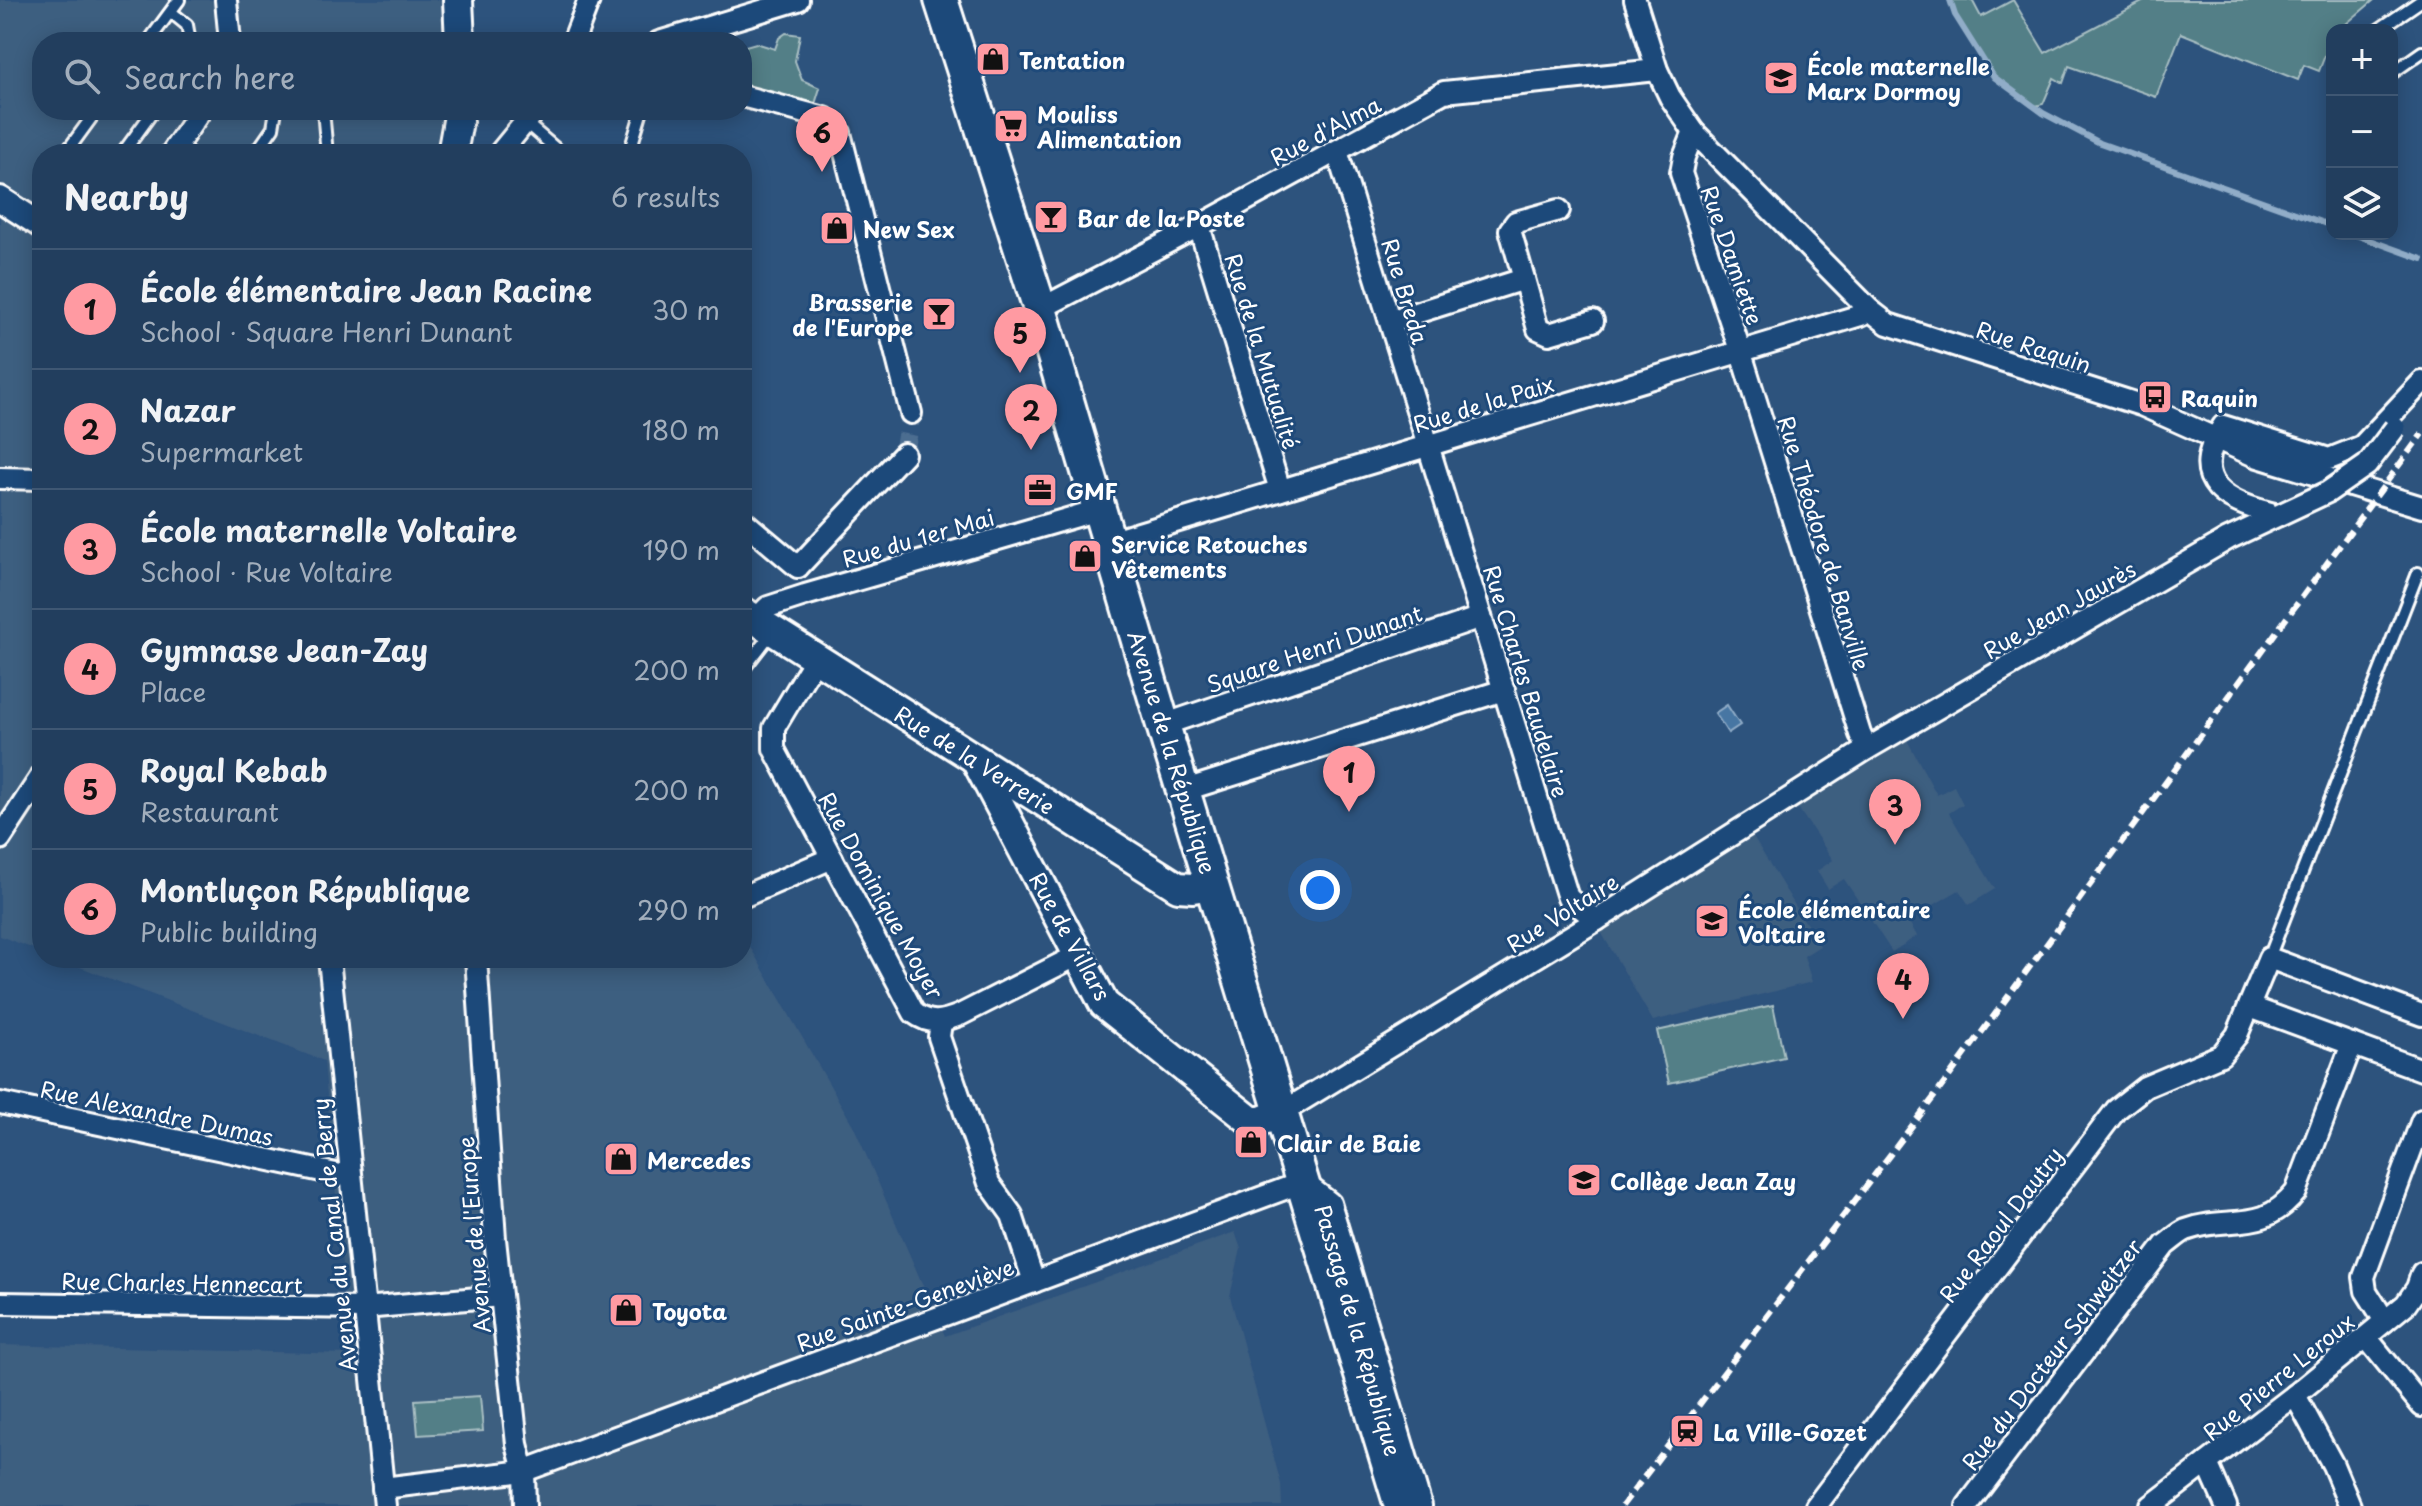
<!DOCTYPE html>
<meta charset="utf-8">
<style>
body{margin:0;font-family:"Playpen Sans",sans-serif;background:#2a4564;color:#f1f3f6}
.controls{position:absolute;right:24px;top:24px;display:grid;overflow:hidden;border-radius:16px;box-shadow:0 4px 20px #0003}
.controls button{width:72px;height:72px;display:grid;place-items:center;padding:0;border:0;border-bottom:2px solid #3f5773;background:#223e5e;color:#f1f3f6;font:40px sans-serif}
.you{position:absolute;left:1320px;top:890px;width:28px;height:28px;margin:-20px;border:6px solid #fff;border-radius:50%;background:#1a73e8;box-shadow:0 0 0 12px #1a73e833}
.badge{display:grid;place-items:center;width:52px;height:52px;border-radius:50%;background:#ff9aa2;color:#111;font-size:26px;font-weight:700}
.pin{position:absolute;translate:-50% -66px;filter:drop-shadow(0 2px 4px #0008)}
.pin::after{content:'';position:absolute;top:42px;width:28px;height:24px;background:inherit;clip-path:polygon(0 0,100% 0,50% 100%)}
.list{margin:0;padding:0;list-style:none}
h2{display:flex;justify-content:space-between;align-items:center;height:104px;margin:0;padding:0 32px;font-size:34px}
h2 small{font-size:26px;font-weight:400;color:#a2aebc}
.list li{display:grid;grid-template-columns:52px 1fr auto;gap:24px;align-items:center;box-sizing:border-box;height:120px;padding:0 32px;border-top:2px solid #3f5773}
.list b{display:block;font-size:30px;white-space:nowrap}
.list p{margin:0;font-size:26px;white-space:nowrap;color:#a2aebc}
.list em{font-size:26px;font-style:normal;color:#a2aebc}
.icon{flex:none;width:44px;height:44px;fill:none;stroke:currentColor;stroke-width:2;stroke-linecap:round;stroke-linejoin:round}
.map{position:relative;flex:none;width:2422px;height:1506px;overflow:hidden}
.search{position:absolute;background:#223e5e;box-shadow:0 4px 20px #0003;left:32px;top:32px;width:720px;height:88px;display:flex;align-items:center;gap:20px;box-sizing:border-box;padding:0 28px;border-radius:32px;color:#a2aebc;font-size:30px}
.panel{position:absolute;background:#223e5e;box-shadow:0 4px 20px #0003;left:32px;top:144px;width:720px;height:824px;border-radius:32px}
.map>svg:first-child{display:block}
.built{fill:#3e5e80}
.green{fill:#537f87;stroke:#a9bfc3;stroke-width:2}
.water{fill:#4776a3;stroke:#91adc8;stroke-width:2}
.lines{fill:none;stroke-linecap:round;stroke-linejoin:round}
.stream{stroke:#91adc8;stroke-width:6}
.minor-tunnel{stroke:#4c6d90;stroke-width:20;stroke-dasharray:20 10;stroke-linecap:butt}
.service-casing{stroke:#fff;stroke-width:16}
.minor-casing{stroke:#fff;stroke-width:26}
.tertiary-casing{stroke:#fff;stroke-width:30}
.secondary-casing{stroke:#fff;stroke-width:34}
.primary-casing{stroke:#fff;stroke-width:38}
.path{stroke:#fff;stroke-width:4;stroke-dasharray:6 6;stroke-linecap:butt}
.service{stroke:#1f4a7a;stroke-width:10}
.minor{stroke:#1f4a7a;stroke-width:20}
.tertiary{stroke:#1f4a7a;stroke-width:24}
.secondary{stroke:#1f4a7a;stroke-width:28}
.primary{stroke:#1f4a7a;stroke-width:32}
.rail{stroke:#fff;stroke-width:6;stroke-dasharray:12 6;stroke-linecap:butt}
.minor-bridge-casing{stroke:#fff;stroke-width:26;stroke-linecap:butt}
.minor-bridge{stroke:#1f4a7a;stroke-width:20}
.labels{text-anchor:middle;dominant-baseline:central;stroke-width:6;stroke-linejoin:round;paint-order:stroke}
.poi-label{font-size:22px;font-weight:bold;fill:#fff;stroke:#1f4a7a;text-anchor:start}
.street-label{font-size:22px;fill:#fff;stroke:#1f4a7a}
</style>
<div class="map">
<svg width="2422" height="1506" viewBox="0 0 2422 1506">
<rect width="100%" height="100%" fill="#2d537d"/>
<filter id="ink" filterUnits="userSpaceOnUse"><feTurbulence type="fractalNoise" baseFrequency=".0125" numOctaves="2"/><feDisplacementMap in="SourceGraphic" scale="16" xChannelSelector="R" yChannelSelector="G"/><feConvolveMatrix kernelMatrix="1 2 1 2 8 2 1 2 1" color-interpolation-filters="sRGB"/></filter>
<g filter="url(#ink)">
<g class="built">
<polygon points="0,0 449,0 450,42 42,42 42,110 451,110 452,154 42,154 42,952 0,936"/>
<polygon points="1907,740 1937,795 1954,786 1963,804 1949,813 1995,889 1969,905 1959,890 1908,920 1917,936 1892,952 1844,879 1828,889 1817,871 1833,860 1798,808"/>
<polygon points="1753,837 1820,946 1804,956 1812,982 1653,1021 1601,932"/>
<polygon points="742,933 854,1127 945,1336 1235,1232 1241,1249 1230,1296 1281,1484 1282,1506 0,1506 0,1345 350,1354 324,1061 57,958 742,958"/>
</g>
<g class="green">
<polygon points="1950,0 1972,0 1981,17 2013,0 2045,53 2146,0 2374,0 2339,30 2332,30 2332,37 2319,71 2304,65 2298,80 2181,33 2156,97 2069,66 2063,83 2054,78 2043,104 2032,107 1994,77 1955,15"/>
<polygon points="786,33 800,35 795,61 802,80 820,88 815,104 742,86 742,47 756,43 775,49 779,38"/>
<polygon points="1773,1005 1784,1057 1669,1083 1657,1031"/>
<polygon points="480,1396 483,1431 418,1435 415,1400"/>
</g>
<polygon class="water" points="1727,705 1740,725 1728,733 1715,713"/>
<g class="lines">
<g class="stream">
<polyline points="1950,0 1955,15 1994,77 2043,113 2100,143 2332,226"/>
<polyline points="2353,234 2422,259"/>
</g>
<polyline class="minor-tunnel" points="904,454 911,413"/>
<g class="service-casing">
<g id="service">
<polyline points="171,12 187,25 190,42"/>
<polyline points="2378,30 2422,0"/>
<polyline points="148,42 179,0"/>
<polyline points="2392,73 2422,52"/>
<polyline points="323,110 327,154"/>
<polyline points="526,123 555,148 555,154"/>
<polyline points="178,144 191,154"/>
<polyline points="65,154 97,110"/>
<polyline points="122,154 154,110"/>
<polyline points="255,154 273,128 276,110"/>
<polyline points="629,154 642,110"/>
<polyline points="742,671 773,631"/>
<polyline points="2269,958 2418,573"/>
</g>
</g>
<g class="minor-casing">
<g id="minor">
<polyline points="226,0 230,42"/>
<polyline points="1635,0 1657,70 1670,97 1694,132 1870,310 1888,324 2141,405 2255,456 2422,507"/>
<polyline points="573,42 589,0"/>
<polyline points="659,42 798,0"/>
<polyline points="742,96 825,118 840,133 911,413"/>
<polyline points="1694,132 1684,157 1681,173 1740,350 1860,734 1867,749"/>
<polyline points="1337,151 1568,898 1597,920"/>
<polyline points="171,154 201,110"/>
<polyline points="499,154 535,110"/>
<polyline points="1199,226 1280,490"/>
<polyline points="1524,279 1538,329 1549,334 1593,321"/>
<polyline points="1040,309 1199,226 1444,92 1657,70"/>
<polyline points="1390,321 1524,279 1510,230 1516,222 1559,210"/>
<polyline points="0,478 42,479"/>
<path d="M2279,515C2228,504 2185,483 2223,426L2329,459L2362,446L2422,382"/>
<polyline points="742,520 798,567"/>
<polyline points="1109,542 1861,315 1870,310"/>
<polyline points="798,567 904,454"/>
<polyline points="756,619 768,607 805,595 1098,510"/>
<path d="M816,658L774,728V749L914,1013C930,1025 942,1022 960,1015L1078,955"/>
<polyline points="1163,725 1481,617"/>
<polyline points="1185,790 1504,690"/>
<polyline points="0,839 42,775"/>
<polyline points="742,897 832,858"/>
<polyline points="329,958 385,1506"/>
<polyline points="476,958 495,1239 517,1444 524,1471 525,1506"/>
<polyline points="2250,1007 2422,1070"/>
<polyline points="941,1022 939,1037 989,1183 1012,1215 1034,1282"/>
<polyline points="0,1103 350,1177"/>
<polyline points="1281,1113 1597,920 1867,749 2228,539 2279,515"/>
<polyline points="1303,1182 1330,1203 1421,1506"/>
<polyline points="0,1303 364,1308 501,1296"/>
<polyline points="2385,1321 2366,1291 2364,1277 2422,1120"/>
<polyline points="2366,1337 2422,1406"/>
<polyline points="2295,1395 2333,1465 2350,1506"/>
<polyline points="2207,1463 2226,1506"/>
<polyline points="383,1488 524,1471 1303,1182"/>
<polyline points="1816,1506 2116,1110 2145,1087 2221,1055 2237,1035 2269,958 2422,1015"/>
<path d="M1967,1506L2165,1245C2172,1240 2179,1233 2186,1230C2229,1214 2262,1235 2296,1192L2352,1044"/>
<polyline points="2151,1506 2295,1395 2406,1304 2417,1288 2422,1273"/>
</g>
</g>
<g class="tertiary-casing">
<polyline id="tertiary" points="0,199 42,226"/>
</g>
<g class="secondary-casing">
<g id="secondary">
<polyline points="458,0 460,42"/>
<polyline points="452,154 460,110"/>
<polyline points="742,611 1178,887 1193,888 1213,885"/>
<polyline points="977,762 1104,1004 1251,1121 1261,1121 1281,1113"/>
</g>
</g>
<g class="primary-casing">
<polyline id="primary" points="941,0 1040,309 1163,725 1401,1506"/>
</g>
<polyline class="path" points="1671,1434 1688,1446"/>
<use href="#service" class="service"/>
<use href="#minor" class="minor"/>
<use href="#tertiary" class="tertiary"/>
<use href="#secondary" class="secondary"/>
<use href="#primary" class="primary"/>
<polyline class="rail" points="1622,1506 1937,1093 2422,434"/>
<g class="minor-bridge-casing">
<polyline id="minor-bridge" points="2279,515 2328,492 2367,465 2395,428"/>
</g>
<use href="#minor-bridge" class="minor-bridge"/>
</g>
</g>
<defs>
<g id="shop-square" transform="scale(1.8)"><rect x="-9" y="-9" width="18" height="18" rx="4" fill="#ff9aa2" stroke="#1f4a7a"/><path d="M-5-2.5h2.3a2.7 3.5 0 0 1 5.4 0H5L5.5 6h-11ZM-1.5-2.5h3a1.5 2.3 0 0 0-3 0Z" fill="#111"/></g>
<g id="school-square" transform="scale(1.8)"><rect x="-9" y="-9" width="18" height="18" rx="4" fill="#ff9aa2" stroke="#1f4a7a"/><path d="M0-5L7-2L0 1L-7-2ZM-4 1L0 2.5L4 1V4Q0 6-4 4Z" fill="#111"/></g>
<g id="supermarket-square" transform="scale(1.8)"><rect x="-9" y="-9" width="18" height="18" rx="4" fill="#ff9aa2" stroke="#1f4a7a"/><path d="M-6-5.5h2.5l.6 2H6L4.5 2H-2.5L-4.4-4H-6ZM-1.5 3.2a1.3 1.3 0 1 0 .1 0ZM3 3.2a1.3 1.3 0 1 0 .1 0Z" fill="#111"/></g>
<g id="bar-square" transform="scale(1.8)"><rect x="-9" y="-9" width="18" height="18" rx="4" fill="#ff9aa2" stroke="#1f4a7a"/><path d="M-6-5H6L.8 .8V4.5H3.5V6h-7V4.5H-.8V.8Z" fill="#111"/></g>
<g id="bus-square" transform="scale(1.8)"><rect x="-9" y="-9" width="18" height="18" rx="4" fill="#ff9aa2" stroke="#1f4a7a"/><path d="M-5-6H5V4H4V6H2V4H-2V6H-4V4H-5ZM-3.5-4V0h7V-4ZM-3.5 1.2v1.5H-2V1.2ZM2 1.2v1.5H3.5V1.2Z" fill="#111"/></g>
<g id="office-square" transform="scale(1.8)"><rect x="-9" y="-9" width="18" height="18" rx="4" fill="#ff9aa2" stroke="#1f4a7a"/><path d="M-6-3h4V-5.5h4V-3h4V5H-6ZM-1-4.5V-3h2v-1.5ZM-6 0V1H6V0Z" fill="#111"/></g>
<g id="station-square" transform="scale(1.8)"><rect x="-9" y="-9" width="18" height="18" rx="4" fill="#ff9aa2" stroke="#1f4a7a"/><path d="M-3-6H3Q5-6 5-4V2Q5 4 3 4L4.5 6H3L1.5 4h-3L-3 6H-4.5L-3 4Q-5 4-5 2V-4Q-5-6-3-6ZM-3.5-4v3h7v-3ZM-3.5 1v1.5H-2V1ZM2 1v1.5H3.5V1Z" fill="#111"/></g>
</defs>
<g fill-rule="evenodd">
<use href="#shop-square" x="993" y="59"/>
<use href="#school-square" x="1781" y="78"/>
<use href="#supermarket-square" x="1011" y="126"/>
<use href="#bar-square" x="1051" y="217"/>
<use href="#shop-square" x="837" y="228"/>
<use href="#bar-square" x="939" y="314"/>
<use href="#bus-square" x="2155" y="397"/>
<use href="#office-square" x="1040" y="490"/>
<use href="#shop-square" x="1085" y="556"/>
<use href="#school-square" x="1712" y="921"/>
<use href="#shop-square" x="1251" y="1142"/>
<use href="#shop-square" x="621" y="1159"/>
<use href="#school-square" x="1584" y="1180"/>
<use href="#shop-square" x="626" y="1310"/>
<use href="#station-square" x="1687" y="1431"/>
</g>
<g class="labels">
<g class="poi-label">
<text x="1019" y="59">Tentation</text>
<text x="1807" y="65">École maternelle<tspan x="1807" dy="25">Marx Dormoy</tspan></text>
<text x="1037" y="113">Mouliss<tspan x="1037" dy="25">Alimentation</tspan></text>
<text x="1077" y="217">Bar de la Poste</text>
<text x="863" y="228">New Sex</text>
<text x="913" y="301" text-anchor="end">Brasserie<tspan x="913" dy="25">de l'Europe</tspan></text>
<text x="2181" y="397">Raquin</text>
<text x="1066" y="490">GMF</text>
<text x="1111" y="543">Service Retouches<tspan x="1111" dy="25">Vêtements</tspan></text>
<text x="1738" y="908">École élémentaire<tspan x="1738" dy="25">Voltaire</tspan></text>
<text x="1277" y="1142">Clair de Baie</text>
<text x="647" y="1159">Mercedes</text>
<text x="1610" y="1180">Collège Jean Zay</text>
<text x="652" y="1310">Toyota</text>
<text x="1713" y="1431">La Ville-Gozet</text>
</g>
<g class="street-label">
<text transform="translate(1325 130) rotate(-28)">Rue d'Alma</text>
<text transform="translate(1733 255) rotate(71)">Rue Damiette</text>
<text transform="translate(1406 291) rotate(73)">Rue Breda</text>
<text transform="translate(2034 346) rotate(18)">Rue Raquin</text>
<text transform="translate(1263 351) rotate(73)">Rue de la Mutualité</text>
<text transform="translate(1483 403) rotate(-17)">Rue de la Paix</text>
<text transform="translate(918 537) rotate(-16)">Rue du 1er Mai</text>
<text transform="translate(1825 543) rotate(73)">Rue Théodore de Banville</text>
<text transform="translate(2059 609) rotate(-30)">Rue Jean Jaurès</text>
<text transform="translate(1314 648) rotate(-19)">Square Henri Dunant</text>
<text transform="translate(1527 681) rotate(73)">Rue Charles Baudelaire</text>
<text transform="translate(1173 752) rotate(73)">Avenue de la République</text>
<text transform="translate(975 759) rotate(32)">Rue de la Verrerie</text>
<text transform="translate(882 895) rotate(61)">Rue Dominique Moyer</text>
<text transform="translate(1562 912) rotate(-32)">Rue Voltaire</text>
<text transform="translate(1071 936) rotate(61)">Rue de Villars</text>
<text transform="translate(157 1112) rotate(12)">Rue Alexandre Dumas</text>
<text transform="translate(2000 1224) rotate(-53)">Rue Raoul Dautry</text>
<text transform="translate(333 1235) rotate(-96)">Avenue du Canal de Berry</text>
<text transform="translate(473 1235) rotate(-95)">Avenue de l'Europe</text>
<text transform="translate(182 1282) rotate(1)">Rue Charles Hennecart</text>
<text transform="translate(905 1304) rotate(-20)">Rue Sainte-Geneviève</text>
<text transform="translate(1359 1330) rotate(74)">Passage de la République</text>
<text transform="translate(2051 1354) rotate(-53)">Rue du Docteur Schweitzer</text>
<text transform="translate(2278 1376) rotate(-39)">Rue Pierre Leroux</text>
</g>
</g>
</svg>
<div class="controls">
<button>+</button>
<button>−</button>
<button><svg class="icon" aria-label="layers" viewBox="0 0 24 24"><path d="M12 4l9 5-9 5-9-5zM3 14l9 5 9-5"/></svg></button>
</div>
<div class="you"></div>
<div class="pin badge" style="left:1349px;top:812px">1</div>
<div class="pin badge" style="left:1031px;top:450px">2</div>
<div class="pin badge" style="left:1895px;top:845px">3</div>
<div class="pin badge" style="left:1903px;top:1019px">4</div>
<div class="pin badge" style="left:1020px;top:373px">5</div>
<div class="pin badge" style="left:822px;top:172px">6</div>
<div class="search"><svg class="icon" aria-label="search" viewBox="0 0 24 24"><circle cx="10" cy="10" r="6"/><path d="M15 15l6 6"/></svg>Search here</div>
<section class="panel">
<h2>Nearby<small>6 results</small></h2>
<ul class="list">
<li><span class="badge">1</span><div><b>École élémentaire Jean Racine</b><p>School · Square Henri Dunant</p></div><em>30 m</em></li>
<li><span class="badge">2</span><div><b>Nazar</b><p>Supermarket</p></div><em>180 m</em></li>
<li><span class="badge">3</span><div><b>École maternelle Voltaire</b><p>School · Rue Voltaire</p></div><em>190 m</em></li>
<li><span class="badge">4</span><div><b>Gymnase Jean-Zay</b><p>Place</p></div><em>200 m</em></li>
<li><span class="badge">5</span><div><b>Royal Kebab</b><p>Restaurant</p></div><em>200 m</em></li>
<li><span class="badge">6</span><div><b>Montluçon République</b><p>Public building</p></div><em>290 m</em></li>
</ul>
</section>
</div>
